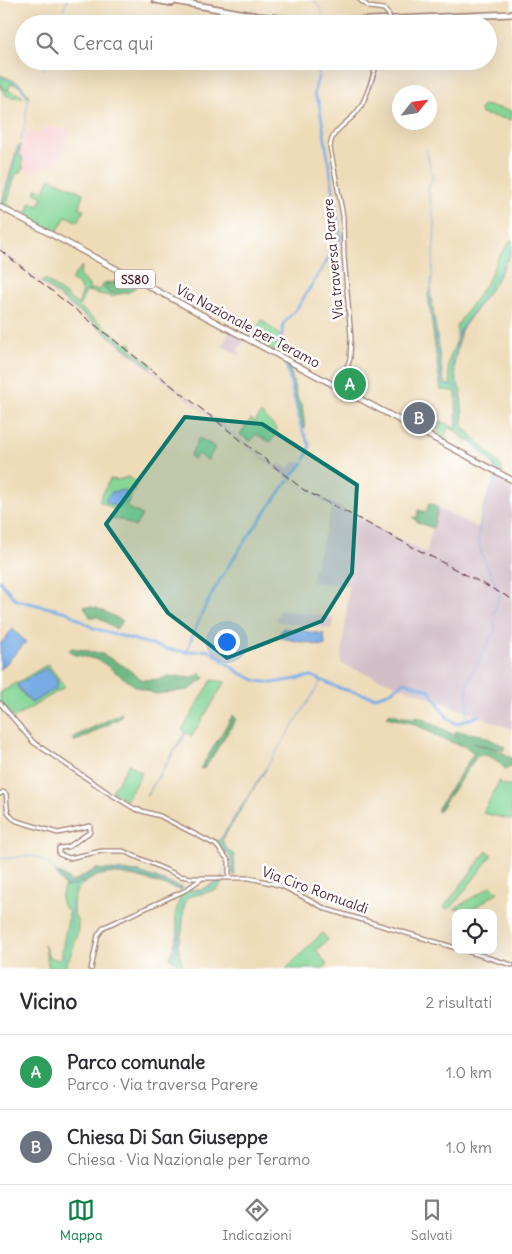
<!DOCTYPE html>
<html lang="it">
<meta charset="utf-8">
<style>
body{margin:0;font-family:Delius,sans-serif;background:#f2f2f3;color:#2b2b33}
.controls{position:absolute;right:15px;bottom:15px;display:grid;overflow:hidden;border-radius:10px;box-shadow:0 5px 20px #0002}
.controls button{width:45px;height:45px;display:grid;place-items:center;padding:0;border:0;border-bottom:1px solid #e1e1e2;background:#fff;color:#2b2b33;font:25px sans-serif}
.compass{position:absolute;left:392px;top:85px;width:45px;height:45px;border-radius:50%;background:#fff;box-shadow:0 5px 20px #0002;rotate:60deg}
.you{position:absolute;left:226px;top:641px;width:18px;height:18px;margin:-12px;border:4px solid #fff;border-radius:50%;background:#1a73e8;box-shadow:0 0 0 8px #1a73e833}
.badge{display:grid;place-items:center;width:32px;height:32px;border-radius:50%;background:#0b8043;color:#fff;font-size:16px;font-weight:700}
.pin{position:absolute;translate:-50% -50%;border:2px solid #fff;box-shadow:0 1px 5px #0006}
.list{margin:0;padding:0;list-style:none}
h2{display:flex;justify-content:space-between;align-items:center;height:65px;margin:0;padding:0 20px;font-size:21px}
h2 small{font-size:16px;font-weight:400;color:#7c7c81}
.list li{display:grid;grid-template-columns:32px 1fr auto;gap:15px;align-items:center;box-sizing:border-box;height:75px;padding:0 20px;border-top:1px solid #e1e1e2}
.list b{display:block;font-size:19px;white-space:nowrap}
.list p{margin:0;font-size:16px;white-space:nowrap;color:#7c7c81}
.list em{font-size:16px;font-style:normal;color:#7c7c81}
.icon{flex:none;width:28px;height:28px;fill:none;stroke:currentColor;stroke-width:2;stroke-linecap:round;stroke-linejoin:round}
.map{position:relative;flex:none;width:512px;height:969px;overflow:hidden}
.search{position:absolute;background:#fff;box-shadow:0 5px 20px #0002;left:15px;right:15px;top:15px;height:55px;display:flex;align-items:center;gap:12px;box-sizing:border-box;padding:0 18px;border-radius:28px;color:#7c7c81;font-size:19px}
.sheet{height:215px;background:#fff}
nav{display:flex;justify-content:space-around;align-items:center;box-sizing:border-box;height:70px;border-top:1px solid #e1e1e2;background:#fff;font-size:14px;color:#7c7c81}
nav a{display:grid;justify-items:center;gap:2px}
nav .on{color:#0b8043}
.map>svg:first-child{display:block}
.built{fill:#f7cfd1}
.industrial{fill:#d2bdc6}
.green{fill:#85d697;stroke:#687a61;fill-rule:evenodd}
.forest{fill:#6cb780;stroke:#5b6b56}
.water{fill:#77ace5;stroke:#606688}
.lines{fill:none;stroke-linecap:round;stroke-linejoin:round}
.stream{stroke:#77ace5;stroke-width:1}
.canal{stroke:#77ace5;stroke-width:2.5}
.river{stroke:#77ace5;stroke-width:3}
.tertiary-casing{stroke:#9c7e72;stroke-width:5.5}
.secondary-casing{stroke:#9c7e72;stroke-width:5.5}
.primary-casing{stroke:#9c7e72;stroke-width:7}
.motorway-casing{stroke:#9c7e72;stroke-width:8}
.tertiary{stroke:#fff;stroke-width:3}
.secondary{stroke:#fff;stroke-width:3}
.primary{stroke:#fff;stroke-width:4.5}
.motorway{stroke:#fff;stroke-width:5}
.rail{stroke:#4a1f2b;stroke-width:1;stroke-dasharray:8 4;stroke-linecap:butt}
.tertiary-bridge-casing{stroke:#9c7e72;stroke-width:5.5;stroke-linecap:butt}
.tertiary-bridge{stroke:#fff;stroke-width:3}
.marked{fill:#0f766e;fill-opacity:0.2;stroke:#0f766e;stroke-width:4;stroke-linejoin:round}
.labels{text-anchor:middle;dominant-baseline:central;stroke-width:5;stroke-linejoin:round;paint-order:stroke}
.shield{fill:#fff;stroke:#80626b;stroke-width:1}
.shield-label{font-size:12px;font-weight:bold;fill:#4a1f2b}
.street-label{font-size:14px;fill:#4a1f2b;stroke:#fff}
</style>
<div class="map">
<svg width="512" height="969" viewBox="0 0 512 969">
<rect width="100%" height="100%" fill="#fff"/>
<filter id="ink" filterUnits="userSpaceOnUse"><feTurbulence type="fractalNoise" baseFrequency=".02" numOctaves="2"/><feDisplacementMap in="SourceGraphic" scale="10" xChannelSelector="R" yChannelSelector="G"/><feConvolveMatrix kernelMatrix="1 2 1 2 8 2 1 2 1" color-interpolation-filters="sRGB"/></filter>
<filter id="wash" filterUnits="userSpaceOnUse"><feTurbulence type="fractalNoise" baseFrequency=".0096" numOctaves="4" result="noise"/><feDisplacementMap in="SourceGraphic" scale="20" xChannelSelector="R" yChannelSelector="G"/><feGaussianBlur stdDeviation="1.12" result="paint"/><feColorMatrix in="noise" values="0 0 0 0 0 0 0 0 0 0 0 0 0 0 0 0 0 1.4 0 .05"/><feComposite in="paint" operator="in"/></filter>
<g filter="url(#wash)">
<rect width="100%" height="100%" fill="#eedcb9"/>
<polygon class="built" points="50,126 69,130 61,156 56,165 50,167 44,165 40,174 23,170 23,160 19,155 26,130 38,133"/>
<g class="industrial">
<polygon points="0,249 276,467 279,464 288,469 294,462 303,463 290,478 305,489 426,553 438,508 478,528 496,472 512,481 512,729 341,664 349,585 311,582 332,507 290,480 0,251"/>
<polygon points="230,330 246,339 238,350 241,356 222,346"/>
<polygon points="280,610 333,617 333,629 279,622 276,619"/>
</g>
<g class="green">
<path d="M0,75L19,83L30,97H26L27,95L19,86L12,83L8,90L1,87C7,91 18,92 23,97C3,99 0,93 0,75Z"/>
<polygon points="484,105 512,111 512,120 481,114 480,110"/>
<polygon points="21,145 19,155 22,157 23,170 15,175 7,204 22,217 1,206 18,146"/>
<polygon points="50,178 83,193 79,208 84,210 78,222 66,216 56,234 25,218 31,202 39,206 43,197 35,193 37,188 44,191"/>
<path d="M512,239V251L495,283L461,330L454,364L456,380L461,391L463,426L501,466L504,474L493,468L495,465L470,441H466L459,433L448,427L445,436L448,438L444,441L438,437L440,432L437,430L440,421L457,429L456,391L441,390L428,295L430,289L443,379L446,384L451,386C450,378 447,370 449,361C452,348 461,340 456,327L489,279L497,259Z"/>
<polygon points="82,266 79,276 89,285 89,289 100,290 104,283 108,282 108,293 117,293 114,297 86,291 79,307 127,344 131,343 131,349 153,366 151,368 42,282 45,279 78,305 82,293 79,285 71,281 74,275"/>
<polygon points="262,320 279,334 277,353 264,346 267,338 255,330"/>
<polygon points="261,413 276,428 277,434 270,442 256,434 251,441 240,435 251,419 255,422"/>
<polygon points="199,438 215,447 208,460 197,454 194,459 190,456"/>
<polygon points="128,477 137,482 126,507 142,515 135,527 120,519 114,520 112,517 115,510 99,501 110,479 118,480"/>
<path d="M48,664L65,687L14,718L0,702V693ZM48,669L57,679V688L31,703L17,687Z"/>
<polygon points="212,680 225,682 192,736 186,733 147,795 185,733 182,730"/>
<polygon points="129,764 142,773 126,800 112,791"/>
<polygon points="266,769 222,840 226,848 234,855 235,876 232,873 231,858 215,841 220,840"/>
<polygon points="499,781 501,784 512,787 512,820 483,813"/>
<polygon points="487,851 492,855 452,907 446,909 444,907"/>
<polygon points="224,878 224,882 216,890 188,897 184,907 182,931 178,945 183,969 176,969 177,962 170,958 178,934 175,915 181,894 187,890 201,890"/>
<path d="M82,881L83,884C75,889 71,903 74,913C75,917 78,920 78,924C79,935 69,960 64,969H49L44,943L48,956C53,957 57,963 62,956C62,941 68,927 69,912L63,906L61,899L64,887L75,886Z"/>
<polygon points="491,886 498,892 473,909 454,909"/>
<polygon points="322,933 328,940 316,950 327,965 322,969 286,969"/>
</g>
<g class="forest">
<path d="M122,281L128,282L136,287C129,295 111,297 104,289L107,283Z"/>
<polygon points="285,360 288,362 298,401 302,404 305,428 301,426"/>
<polygon points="429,503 438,508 433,528 417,522 413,517 417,518 418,510 426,512"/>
<polygon points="84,606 97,608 123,621 116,629 98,617 90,617"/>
<polygon points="72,648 100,653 124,666 142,680 161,679 169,676 192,678 201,673 205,678 189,690 156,694 135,686 99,660 72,654 69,650"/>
<polygon points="122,713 120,718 79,740 74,741 74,737"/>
<path d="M390,713L402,717L421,718L460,738L455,733L456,731L481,735L504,746V750L473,743C479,746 483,746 489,747C496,748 506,755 512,758V765L506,770C498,761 489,752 477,756L438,812V808L474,753L466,747L442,739L415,724L386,717Z"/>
<polygon points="233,715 236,719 205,768 200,769"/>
<path d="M96,869L139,872L183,888L181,890C161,885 120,869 101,875C94,876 89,881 83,884L81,881L75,886L65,887L56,873L61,874L72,882Z"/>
</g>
<g class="water">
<polygon points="125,490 127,496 120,508 106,502 106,498 112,492"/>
<polygon points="283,628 324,634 325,645 323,646 281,638 279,635"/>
<polygon points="13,629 26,642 0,670 0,644"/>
<polygon points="46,668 57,679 57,688 31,703 17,685"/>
</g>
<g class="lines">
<g class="stream">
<polyline points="314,0 322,11 324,21"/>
<polyline points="59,24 67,0"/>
<polyline points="43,70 47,61"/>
<polyline points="0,77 18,83 28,97"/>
<polyline points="25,125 28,99"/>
<polyline points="21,140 24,127"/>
<polyline points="426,150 433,178 428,188 435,226 430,303 437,347"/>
<polyline points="2,206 14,169 19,145"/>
<polyline points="0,216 1,210"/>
<polyline points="493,280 512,246"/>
<polyline points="492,282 459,331 452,368 459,398 459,426 499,471"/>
<polyline points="438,349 442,385 457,388"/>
<path d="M498,475C488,493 476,522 479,543C482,559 492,576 499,591"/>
<polyline points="493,615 500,594"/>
<polyline points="467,721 467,683 495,630 494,621"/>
<polyline points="147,795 186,733"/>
<polyline points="232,857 222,845 222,837 322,680"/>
<path d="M0,858C13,861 24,852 38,858C55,865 61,883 73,887"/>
<polyline points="232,858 234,874"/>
<path d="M72,891C89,856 157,877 183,890"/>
<polyline points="173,963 179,933 182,901 191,892 201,892 218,884 227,863"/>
<polyline points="60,969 72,931 70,900"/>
</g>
<g class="canal">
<polyline points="305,460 310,446 301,427 285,360 286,354 281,343 283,324 298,307 341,238 319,103 314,94 320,68"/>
<polyline points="291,478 303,463"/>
<path d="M187,652C204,593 252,531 288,481"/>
</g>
<polyline class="river" points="0,581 16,600 67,612 93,628 167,649 187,652 209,650 240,673 257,681 273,683 312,676 339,688 374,697 386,694 405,682 429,690 447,717 456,724 478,716"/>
</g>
</g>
<g filter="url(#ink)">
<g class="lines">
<g class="tertiary-casing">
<g id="tertiary">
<polyline points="360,0 369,7 384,9 389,15"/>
<path d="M339,388L350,359L351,337L344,256L343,216L330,147C332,129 346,125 356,113C367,100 372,77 378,61"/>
<polyline points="0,703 33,742 107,792 135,809 160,816 216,845 229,861 229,877"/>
<polyline points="91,969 98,935 104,927 184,891 201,879"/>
</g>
</g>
<g class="secondary-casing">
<g id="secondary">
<path d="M0,794L3,792L6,794C8,806 4,814 17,821L58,833L90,826V832L68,847L59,848V854L69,858L102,851H123L180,876L192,878H249L267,882L282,886L326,909L456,948"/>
<polyline points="463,950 512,965"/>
</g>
</g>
<g class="primary-casing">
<polyline id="primary" points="0,207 512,480"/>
</g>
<g class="motorway-casing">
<g id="motorway">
<polyline points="155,0 172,3"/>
<polyline points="169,0 257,16 325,22 512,14"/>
</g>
</g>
<use href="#tertiary" class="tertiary"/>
<use href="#secondary" class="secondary"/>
<use href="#primary" class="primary"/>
<use href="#motorway" class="motorway"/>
<polyline class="rail" points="0,250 304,490 512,599"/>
<g class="tertiary-bridge-casing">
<polyline id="tertiary-bridge" points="389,15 390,24"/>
</g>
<use href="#tertiary-bridge" class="tertiary-bridge"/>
</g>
</g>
<path class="marked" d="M185,417L262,424L357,485L352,573L322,621L227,658L168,613L106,524Z"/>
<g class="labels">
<rect class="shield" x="115" y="269.5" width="40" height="19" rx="4"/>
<g class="shield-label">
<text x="135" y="279">SS80</text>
</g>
<g class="street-label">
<text transform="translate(333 259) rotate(-95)">Via traversa Parere</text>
<text transform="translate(248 326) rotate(28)">Via Nazionale per Teramo</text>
<text transform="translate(315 890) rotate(20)">Via Ciro Romualdi</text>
</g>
</g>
</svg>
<div class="controls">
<button><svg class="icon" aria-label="locate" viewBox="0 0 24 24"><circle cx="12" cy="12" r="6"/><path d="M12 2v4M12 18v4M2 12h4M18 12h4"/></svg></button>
</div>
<svg class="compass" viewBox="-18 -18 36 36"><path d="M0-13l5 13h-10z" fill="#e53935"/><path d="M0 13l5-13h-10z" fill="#7c7c81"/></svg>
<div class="you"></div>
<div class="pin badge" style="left:350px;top:384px;background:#2e9e5b">A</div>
<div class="pin badge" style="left:419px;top:418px;background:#6b7280">B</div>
<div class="search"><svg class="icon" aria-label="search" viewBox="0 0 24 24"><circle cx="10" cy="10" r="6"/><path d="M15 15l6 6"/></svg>Cerca qui</div>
</div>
<section class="sheet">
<h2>Vicino<small>2 risultati</small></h2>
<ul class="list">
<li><span class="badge" style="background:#2e9e5b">A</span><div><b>Parco comunale</b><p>Parco · Via traversa Parere</p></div><em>1.0 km</em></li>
<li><span class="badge" style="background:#6b7280">B</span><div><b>Chiesa Di San Giuseppe</b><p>Chiesa · Via Nazionale per Teramo</p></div><em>1.0 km</em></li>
</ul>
</section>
<nav>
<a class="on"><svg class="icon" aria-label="map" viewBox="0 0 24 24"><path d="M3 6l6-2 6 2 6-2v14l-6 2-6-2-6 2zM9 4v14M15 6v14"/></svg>Mappa</a>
<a><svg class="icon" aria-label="directions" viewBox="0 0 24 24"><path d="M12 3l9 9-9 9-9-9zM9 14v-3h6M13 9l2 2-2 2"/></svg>Indicazioni</a>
<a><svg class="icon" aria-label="saved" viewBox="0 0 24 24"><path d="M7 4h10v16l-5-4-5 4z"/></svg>Salvati</a>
</nav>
